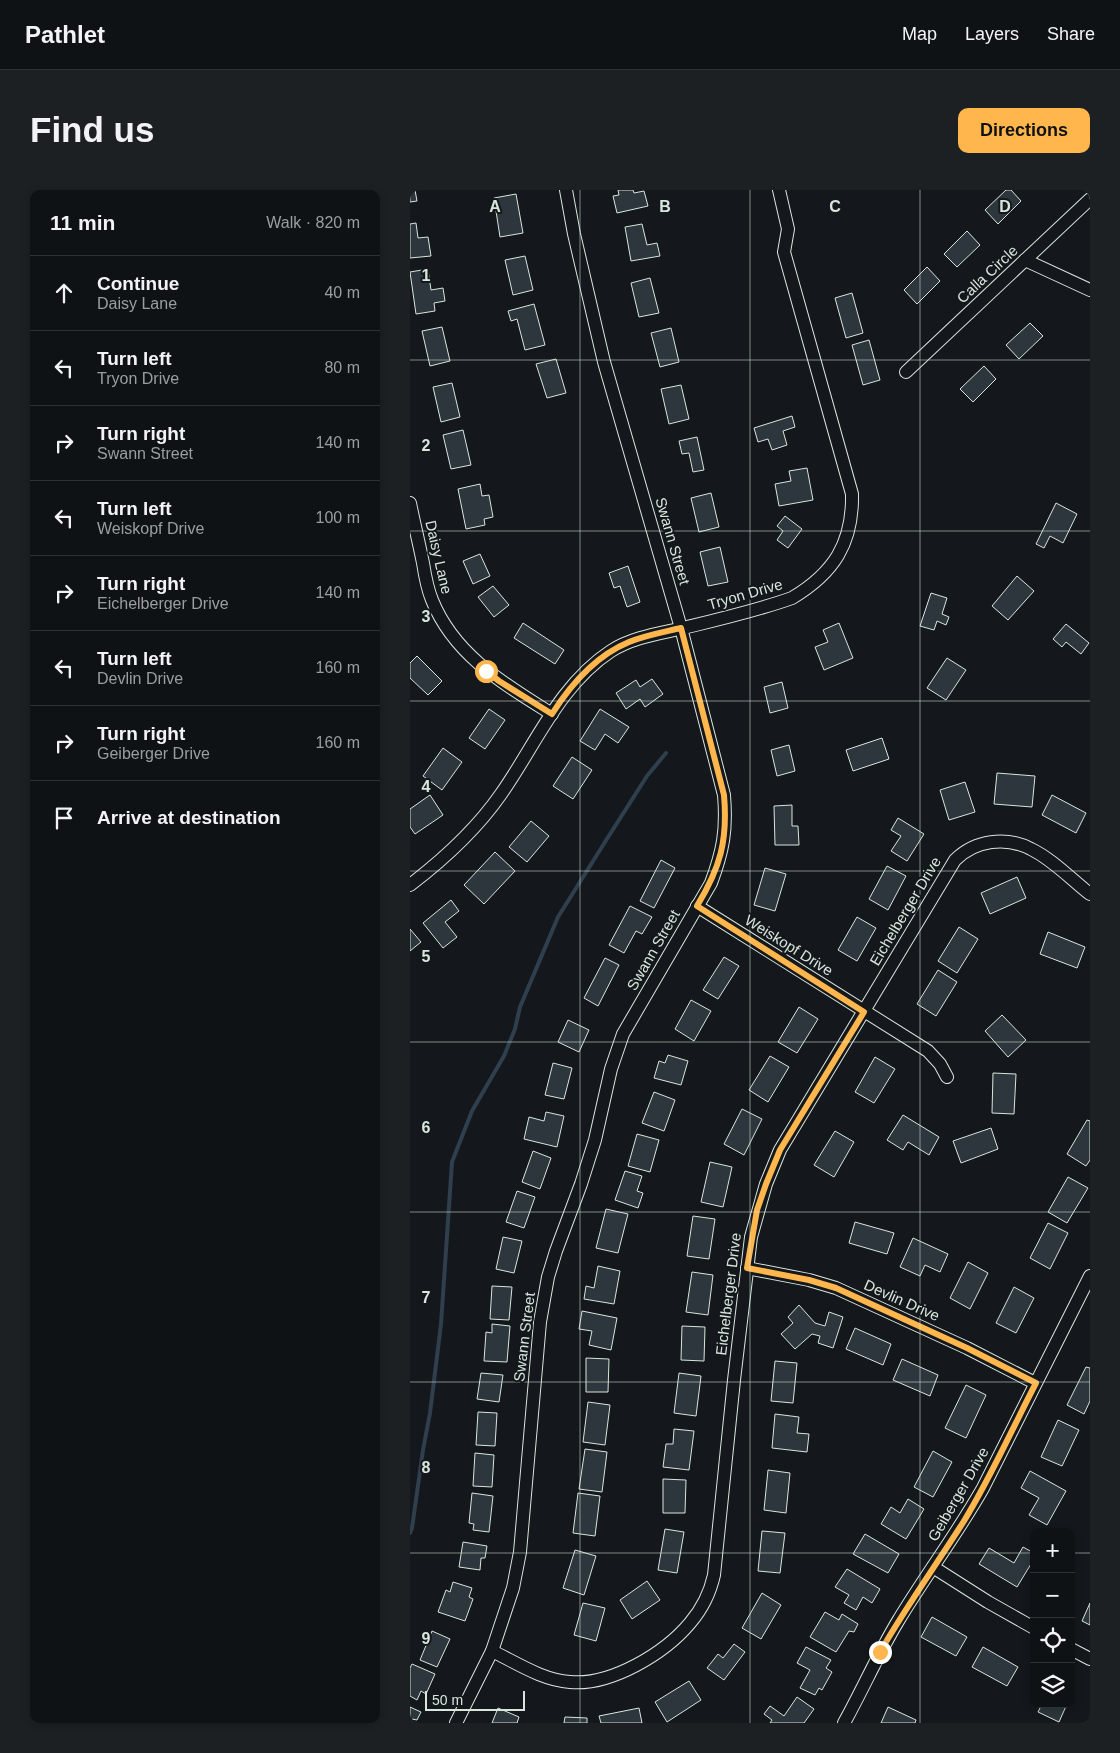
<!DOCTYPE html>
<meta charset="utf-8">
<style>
body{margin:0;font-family:Arial,sans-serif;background:#1d2022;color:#f1f3f6}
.controls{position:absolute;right:15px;bottom:15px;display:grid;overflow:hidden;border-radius:10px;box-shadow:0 2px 8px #0003}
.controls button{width:45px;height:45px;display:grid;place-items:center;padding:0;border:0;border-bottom:1px solid #2f3234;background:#0f1215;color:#f1f3f6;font:25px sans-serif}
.scale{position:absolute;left:15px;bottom:12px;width:100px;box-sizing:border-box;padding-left:5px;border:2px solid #d8e6dc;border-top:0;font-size:14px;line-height:18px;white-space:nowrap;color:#d8e6dc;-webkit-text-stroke:4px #14181c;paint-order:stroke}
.stop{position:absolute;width:15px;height:15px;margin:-11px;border:4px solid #ffb74d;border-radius:50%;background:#fff}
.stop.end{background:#ffb74d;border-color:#fff;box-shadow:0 1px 5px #0008}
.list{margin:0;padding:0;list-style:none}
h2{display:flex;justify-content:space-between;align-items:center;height:65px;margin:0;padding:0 20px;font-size:21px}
h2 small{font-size:16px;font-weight:400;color:#9b9ea0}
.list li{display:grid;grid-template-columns:32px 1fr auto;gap:15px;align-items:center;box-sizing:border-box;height:75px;padding:0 20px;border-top:1px solid #2f3234}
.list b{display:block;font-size:19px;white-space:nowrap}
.list p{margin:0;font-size:16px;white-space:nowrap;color:#9b9ea0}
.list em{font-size:16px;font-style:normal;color:#9b9ea0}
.icon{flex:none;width:28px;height:28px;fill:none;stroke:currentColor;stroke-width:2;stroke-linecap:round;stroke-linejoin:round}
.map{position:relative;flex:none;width:680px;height:1533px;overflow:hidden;border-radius:10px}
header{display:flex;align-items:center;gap:30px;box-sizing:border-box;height:70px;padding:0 25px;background:#0f1215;border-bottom:1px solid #2f3234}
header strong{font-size:24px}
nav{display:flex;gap:28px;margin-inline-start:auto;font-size:18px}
.intro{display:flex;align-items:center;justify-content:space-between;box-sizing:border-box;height:120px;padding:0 30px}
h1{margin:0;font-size:35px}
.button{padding:12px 22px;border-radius:10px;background:#ffb74d;color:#111;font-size:18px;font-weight:700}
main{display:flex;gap:30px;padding:0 30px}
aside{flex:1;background:#0f1215;border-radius:10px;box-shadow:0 2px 8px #0003}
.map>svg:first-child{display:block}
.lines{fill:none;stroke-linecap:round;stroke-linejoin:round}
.stream{stroke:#2f3f4d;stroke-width:4}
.building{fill:#2c363c;stroke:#d8e6dc}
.street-casing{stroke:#d8e6dc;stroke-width:14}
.street{stroke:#14181c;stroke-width:12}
.route{stroke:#ffb74d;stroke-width:6}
.grid{fill:none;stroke:#d8e6dc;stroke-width:1;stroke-opacity:0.55}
.labels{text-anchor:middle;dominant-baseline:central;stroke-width:4;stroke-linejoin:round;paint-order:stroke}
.street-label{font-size:15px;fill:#d8e6dc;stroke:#14181c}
.grid-label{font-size:16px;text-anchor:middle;font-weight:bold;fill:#d8e6dc;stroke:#14181c;stroke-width:4;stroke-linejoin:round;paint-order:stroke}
</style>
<header>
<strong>Pathlet</strong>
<nav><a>Map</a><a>Layers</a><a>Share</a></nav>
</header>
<div class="intro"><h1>Find us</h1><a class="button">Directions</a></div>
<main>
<aside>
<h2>11 min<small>Walk · 820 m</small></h2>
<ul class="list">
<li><svg class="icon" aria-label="ahead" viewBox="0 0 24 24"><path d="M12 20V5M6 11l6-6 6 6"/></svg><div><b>Continue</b><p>Daisy Lane</p></div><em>40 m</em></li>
<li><svg class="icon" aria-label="left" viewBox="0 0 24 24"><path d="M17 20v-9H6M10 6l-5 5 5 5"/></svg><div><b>Turn left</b><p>Tryon Drive</p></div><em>80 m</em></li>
<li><svg class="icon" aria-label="right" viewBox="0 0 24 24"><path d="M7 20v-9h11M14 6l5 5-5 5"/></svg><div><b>Turn right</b><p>Swann Street</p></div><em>140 m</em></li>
<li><svg class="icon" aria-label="left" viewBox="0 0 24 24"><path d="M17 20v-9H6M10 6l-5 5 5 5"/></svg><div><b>Turn left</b><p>Weiskopf Drive</p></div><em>100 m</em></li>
<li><svg class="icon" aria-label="right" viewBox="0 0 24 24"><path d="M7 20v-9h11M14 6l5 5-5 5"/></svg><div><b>Turn right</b><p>Eichelberger Drive</p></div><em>140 m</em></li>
<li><svg class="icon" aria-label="left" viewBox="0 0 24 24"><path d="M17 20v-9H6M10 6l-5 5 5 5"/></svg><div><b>Turn left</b><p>Devlin Drive</p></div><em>160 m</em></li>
<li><svg class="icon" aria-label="right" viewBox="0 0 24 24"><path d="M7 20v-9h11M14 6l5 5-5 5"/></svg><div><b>Turn right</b><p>Geiberger Drive</p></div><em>160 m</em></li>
<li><svg class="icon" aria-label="arrive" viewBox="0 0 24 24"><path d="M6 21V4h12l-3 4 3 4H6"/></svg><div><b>Arrive at destination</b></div></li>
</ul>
</aside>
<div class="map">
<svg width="680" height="1533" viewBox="0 0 680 1533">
<rect width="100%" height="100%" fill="#14181c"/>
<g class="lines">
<polyline class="stream" points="0,1343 2,1338 13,1260 20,1223 31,1134 42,972 62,921 94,866 105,839 110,817 148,727 195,652 237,586 256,563"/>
</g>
<g class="building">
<polygon points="0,0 5,0 7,11 0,12"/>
<polygon points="208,0 223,0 224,3 234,1 238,16 207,23 203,6 209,5"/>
<polygon points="596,0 601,0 611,11 588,34 575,20"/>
<polygon points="106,4 113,43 90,47 84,8"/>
<polygon points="6,33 8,48 18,47 21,66 0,68 0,34"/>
<polygon points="232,34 237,55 247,53 250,66 221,71 215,37"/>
<polygon points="557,41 570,55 547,77 534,64"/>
<polygon points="115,66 123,100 103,105 95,70"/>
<polygon points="517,77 530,91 507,114 494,100"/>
<polygon points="18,79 21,100 33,98 35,111 24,113 25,121 6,124 0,82"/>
<polygon points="240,88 249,123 229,127 221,93"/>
<polygon points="442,103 453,143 436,148 425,108"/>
<polygon points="124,114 135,155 115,160 107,129 101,131 98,121"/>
<polygon points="620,133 633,146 609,169 596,155"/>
<polygon points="32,137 40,171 20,176 12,141"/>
<polygon points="261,138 269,172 250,177 241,143"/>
<polygon points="459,150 470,190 453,195 442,155"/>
<polygon points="146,169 156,203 137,208 126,174"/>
<polygon points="574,176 586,189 563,212 550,199"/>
<polygon points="42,193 50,227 31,232 23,197"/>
<polygon points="271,195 279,229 259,234 251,199"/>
<polygon points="382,226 385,237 373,241 377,255 362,260 358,249 348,252 344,238"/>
<polygon points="53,240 61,275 41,279 33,245"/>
<polygon points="287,247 294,280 283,282 279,263 272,264 269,251"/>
<polygon points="397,278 403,310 369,316 365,294 381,291 379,281"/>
<polygon points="70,294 72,306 79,305 83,327 74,329 75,335 56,339 48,299"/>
<polygon points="301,303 309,337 289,342 281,308"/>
<polygon points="646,313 667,324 653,353 640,346 634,358 626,354"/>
<polygon points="375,326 392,339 378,358 367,350 373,341 367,336"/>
<polygon points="310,357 318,392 298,396 290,362"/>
<polygon points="70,364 80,386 63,394 53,371"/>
<polygon points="218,376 230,412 217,417 210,396 204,398 199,383"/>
<polygon points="607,386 624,401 598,430 582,416"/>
<polygon points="83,396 99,415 84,427 68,407"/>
<polygon points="521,403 537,408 532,424 539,427 536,435 527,431 524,440 510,436"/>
<polygon points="113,433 154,460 145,474 104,448"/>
<polygon points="429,433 443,468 414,480 405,457 418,452 413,440"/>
<polygon points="656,434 679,453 671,464 656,452 652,457 643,449"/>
<polygon points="7,466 32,491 18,505 0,488 0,473"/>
<polygon points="537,468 556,480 536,510 517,498"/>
<polygon points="242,489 253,504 235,517 230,509 216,519 206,503 226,490 230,497"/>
<polygon points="372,492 378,518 360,523 354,497"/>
<polygon points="79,519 95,530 75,559 59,548"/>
<polygon points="190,519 219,537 208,553 195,544 185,560 170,551"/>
<polygon points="472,548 479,569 443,581 436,560"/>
<polygon points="379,555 385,581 367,586 361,560"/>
<polygon points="33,558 52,572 32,600 13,586"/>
<polygon points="162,567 182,580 163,609 143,596"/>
<polygon points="587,583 625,586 622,617 584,614"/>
<polygon points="555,592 565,622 539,630 530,600"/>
<polygon points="20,605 33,625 5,644 0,637 0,619"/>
<polygon points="642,605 676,623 666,643 632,625"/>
<polygon points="382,615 382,636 388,636 389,655 365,655 364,616"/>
<polygon points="488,628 514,644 497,671 481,661 491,646 481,640"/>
<polygon points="121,631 139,646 117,672 99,657"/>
<polygon points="85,662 105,681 74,714 54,695"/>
<polygon points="251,670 265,678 244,718 230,711"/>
<polygon points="477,676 496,686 478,720 459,709"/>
<polygon points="355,678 376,684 365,721 344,715"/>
<polygon points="607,687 616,708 580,724 571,703"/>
<polygon points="41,710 49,721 35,732 47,747 33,758 13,733"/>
<polygon points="220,716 242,727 232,744 226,741 214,763 199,755"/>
<polygon points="447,727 466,738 447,771 428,760"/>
<polygon points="549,737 568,749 547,783 528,771"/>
<polygon points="0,739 11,752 0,761"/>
<polygon points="638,742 675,757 667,778 630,764"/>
<polygon points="314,767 329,776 308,809 293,800"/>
<polygon points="195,768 209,775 188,816 174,808"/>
<polygon points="528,780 547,792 526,826 507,814"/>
<polygon points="281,810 301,821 284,851 265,839"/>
<polygon points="389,817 408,829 387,863 368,852"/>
<polygon points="592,825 616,850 598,867 575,841"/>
<polygon points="158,830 179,840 169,862 148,852"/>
<polygon points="258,865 278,871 271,895 244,888 249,871 255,873"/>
<polygon points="360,866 379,877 358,912 339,900"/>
<polygon points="465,867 485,879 464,913 445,902"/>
<polygon points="143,873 162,878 154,909 135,905"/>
<polygon points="583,883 606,884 604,924 582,923"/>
<polygon points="244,902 265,910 254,941 232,933"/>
<polygon points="332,919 352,929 334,965 314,954"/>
<polygon points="136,922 154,926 147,957 114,949 119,927 134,931"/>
<polygon points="493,925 529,947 519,965 498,952 493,960 477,950"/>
<polygon points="677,930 680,931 680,970 676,976 657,964"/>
<polygon points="581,938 588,959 551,973 543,951"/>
<polygon points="425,941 444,952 424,987 404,975"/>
<polygon points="227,944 249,950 240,982 218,976"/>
<polygon points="123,961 141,968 130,999 112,992"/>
<polygon points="300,972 322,977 313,1017 291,1012"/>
<polygon points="215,981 232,986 227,1001 233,1003 228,1018 205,1010"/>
<polygon points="658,987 678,998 657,1033 638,1022"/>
<polygon points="107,1001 125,1007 114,1038 96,1032"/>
<polygon points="196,1019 218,1024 208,1063 186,1058"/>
<polygon points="283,1026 305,1029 299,1069 277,1066"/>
<polygon points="445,1032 484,1043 477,1064 439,1053"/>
<polygon points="638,1033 658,1043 640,1079 620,1068"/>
<polygon points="93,1047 112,1051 104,1083 86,1079"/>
<polygon points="503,1048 538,1064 530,1082 515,1075 510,1086 490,1077"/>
<polygon points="558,1072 578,1083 560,1119 540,1108"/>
<polygon points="188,1076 210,1081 204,1114 174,1109 176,1096 184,1098"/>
<polygon points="282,1082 303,1085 298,1125 276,1122"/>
<polygon points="82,1096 102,1097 99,1130 80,1129"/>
<polygon points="604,1097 624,1108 606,1143 586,1133"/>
<polygon points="389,1115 405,1133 415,1136 419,1122 433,1127 423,1158 408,1153 410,1146 402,1144 385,1159 371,1144 383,1133 378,1127"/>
<polygon points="172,1121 207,1128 201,1160 179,1155 182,1141 169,1139"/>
<polygon points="82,1134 100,1136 97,1172 74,1171 76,1142 82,1143"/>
<polygon points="272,1136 295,1137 294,1171 271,1170"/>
<polygon points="445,1138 481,1154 473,1175 436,1159"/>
<polygon points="176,1168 199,1169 198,1202 176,1202"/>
<polygon points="492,1169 528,1185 520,1206 483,1190"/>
<polygon points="365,1171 387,1173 383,1213 361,1211"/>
<polygon points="676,1177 680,1178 680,1211 674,1224 657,1215"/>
<polygon points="71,1183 93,1185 89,1212 67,1209"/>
<polygon points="269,1183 291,1186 286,1226 264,1223"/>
<polygon points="556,1195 576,1205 556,1248 535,1238"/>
<polygon points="178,1212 200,1215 195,1255 173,1252"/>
<polygon points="68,1222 87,1223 85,1256 66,1255"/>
<polygon points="365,1224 389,1227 387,1243 399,1244 397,1262 362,1258"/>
<polygon points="648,1230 669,1240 652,1276 631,1267"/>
<polygon points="264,1239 284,1241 279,1280 253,1277 256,1254 263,1254"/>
<polygon points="175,1259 197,1262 192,1302 169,1299"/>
<polygon points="523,1261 542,1272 523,1307 504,1297"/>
<polygon points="65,1263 84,1265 82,1297 63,1296"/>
<polygon points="358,1280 380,1283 376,1323 354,1320"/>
<polygon points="620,1281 656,1301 637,1335 619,1325 629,1308 611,1298"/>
<polygon points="253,1289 276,1290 275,1323 253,1323"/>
<polygon points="62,1303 83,1306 79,1342 63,1340 64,1334 59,1333"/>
<polygon points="168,1303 190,1306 185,1346 163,1343"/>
<polygon points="498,1309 514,1319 496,1349 471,1334 481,1317 490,1323"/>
<polygon points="255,1339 274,1342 267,1383 248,1380"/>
<polygon points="352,1341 375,1343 370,1383 348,1381"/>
<polygon points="455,1344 489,1364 478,1383 443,1364"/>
<polygon points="53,1352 77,1356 75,1368 71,1368 70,1380 49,1377"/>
<polygon points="613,1357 624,1363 624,1369 607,1397 569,1374 579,1358 604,1373"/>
<polygon points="165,1360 186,1366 174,1405 153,1398"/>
<polygon points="437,1379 470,1399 462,1413 453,1407 446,1420 434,1413 439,1405 425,1397"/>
<polygon points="237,1391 250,1410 222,1429 210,1410"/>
<polygon points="43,1392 62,1398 59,1407 63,1409 55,1431 28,1422 36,1400 40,1402"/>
<polygon points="352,1403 371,1415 351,1449 332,1438"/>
<polygon points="173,1413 195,1418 186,1451 164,1445"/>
<polygon points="680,1413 680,1435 672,1431"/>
<polygon points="415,1422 429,1430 432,1424 448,1434 444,1442 439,1441 426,1462 400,1447"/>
<polygon points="522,1427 557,1447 546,1466 511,1447"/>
<polygon points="22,1441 40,1449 27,1477 10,1470"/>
<polygon points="324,1454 335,1462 314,1490 297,1478 308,1464 313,1468"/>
<polygon points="396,1457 421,1470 416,1478 422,1482 412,1500 409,1498 405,1505 390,1498 400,1480 387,1473"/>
<polygon points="573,1457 608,1477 597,1496 562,1477"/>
<polygon points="2,1474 25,1484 16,1504 11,1501 7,1510 0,1506 0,1478"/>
<polygon points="279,1491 291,1510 257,1532 245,1512"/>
<polygon points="387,1507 404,1519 394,1533 360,1533 362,1530 354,1524 360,1516 374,1526"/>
<polygon points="632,1514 657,1514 649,1532 628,1522"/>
<polygon points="0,1517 11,1522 7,1530 2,1529 0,1533"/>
<polygon points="478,1517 506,1530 505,1533 471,1533"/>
<polygon points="88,1518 109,1527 107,1533 82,1533"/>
<polygon points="229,1518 232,1533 191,1533 189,1526"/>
<polygon points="155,1527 177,1528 177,1533 154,1533"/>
</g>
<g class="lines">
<g class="street-casing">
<g id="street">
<polyline points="615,70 680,100"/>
<polyline points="496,182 680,9"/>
<path d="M0,313C4,333 9,353 13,373C15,386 17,398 22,410C44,465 94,494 142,524"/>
<path d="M0,695C34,669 66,640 91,604C125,556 149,495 201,461C221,448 246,444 269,439C306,430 346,421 382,408C424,383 443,353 442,304L374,62L378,39L369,0"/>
<polyline points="287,716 518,861 530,874 537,887"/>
<polyline points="337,1078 399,1090 426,1098 557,1158 625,1193"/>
<polyline points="523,1377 578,1412 624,1438"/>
<polyline points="661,1459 680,1469"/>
<path d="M82,1461C107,1473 132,1490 160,1492C201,1496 255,1463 280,1433C292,1419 300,1403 304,1385L324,1190L341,1047L356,994L370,960L545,670C565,650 596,646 621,659C642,669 662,690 680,704"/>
<path d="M46,1533L82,1461L103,1398L110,1362L130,1132L138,1087L146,1061L171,994L185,950L201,879L213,844L301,693C313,661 317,640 314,605L271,438L194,172L164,44L156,0"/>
<path d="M434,1533C453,1499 468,1464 488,1431C515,1386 547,1344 573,1298L680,1086"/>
</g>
</g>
<use href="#street" class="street"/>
</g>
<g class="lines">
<path class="route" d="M76,481L89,491L142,524C161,494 185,466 219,452C236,445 254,442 271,438L314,605C318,651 310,678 287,716L454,822L370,960L356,994L347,1020L337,1078L399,1090L426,1098L557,1158L626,1193C602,1239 581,1287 554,1331C526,1375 496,1417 470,1462"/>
</g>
<path class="grid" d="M170,0V1533M340,0V1533M510,0V1533M0,170H680M0,341H680M0,511H680M0,681H680M0,852H680M0,1022H680M0,1192H680M0,1363H624M661,1363H680"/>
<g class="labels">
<g class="street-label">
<text transform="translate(577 84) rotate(-43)">Calla Circle</text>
<text transform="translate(263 351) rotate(74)">Swann Street</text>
<text transform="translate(29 367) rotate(77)">Daisy Lane</text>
<text transform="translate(335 404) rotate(-16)">Tryon Drive</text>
<text transform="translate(495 721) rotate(-59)">Eichelberger Drive</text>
<text transform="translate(379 755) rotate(32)">Weiskopf Drive</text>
<text transform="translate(243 760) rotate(-60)">Swann Street</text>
<text transform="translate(318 1104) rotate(-83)">Eichelberger Drive</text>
<text transform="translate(492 1110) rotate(24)">Devlin Drive</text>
<text transform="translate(114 1147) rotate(-83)">Swann Street</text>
<text transform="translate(548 1304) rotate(-60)">Geiberger Drive</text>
</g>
</g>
<g class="grid-label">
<text x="85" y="22">A</text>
<text x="255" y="22">B</text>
<text x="425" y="22">C</text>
<text x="595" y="22">D</text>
<text x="16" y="91">1</text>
<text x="16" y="261">2</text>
<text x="16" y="432">3</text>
<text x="16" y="602">4</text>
<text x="16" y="772">5</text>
<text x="16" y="943">6</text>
<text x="16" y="1113">7</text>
<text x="16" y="1283">8</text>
<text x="16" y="1454">9</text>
</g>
</svg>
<div class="controls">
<button>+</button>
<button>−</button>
<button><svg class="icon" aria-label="locate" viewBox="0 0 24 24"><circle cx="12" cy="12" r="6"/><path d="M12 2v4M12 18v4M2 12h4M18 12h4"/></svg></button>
<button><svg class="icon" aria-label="layers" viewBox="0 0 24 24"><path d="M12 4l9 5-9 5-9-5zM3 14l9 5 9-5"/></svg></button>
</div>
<div class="scale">50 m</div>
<div class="stop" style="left:76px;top:481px"></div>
<div class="stop end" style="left:470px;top:1462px"></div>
</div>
</main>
